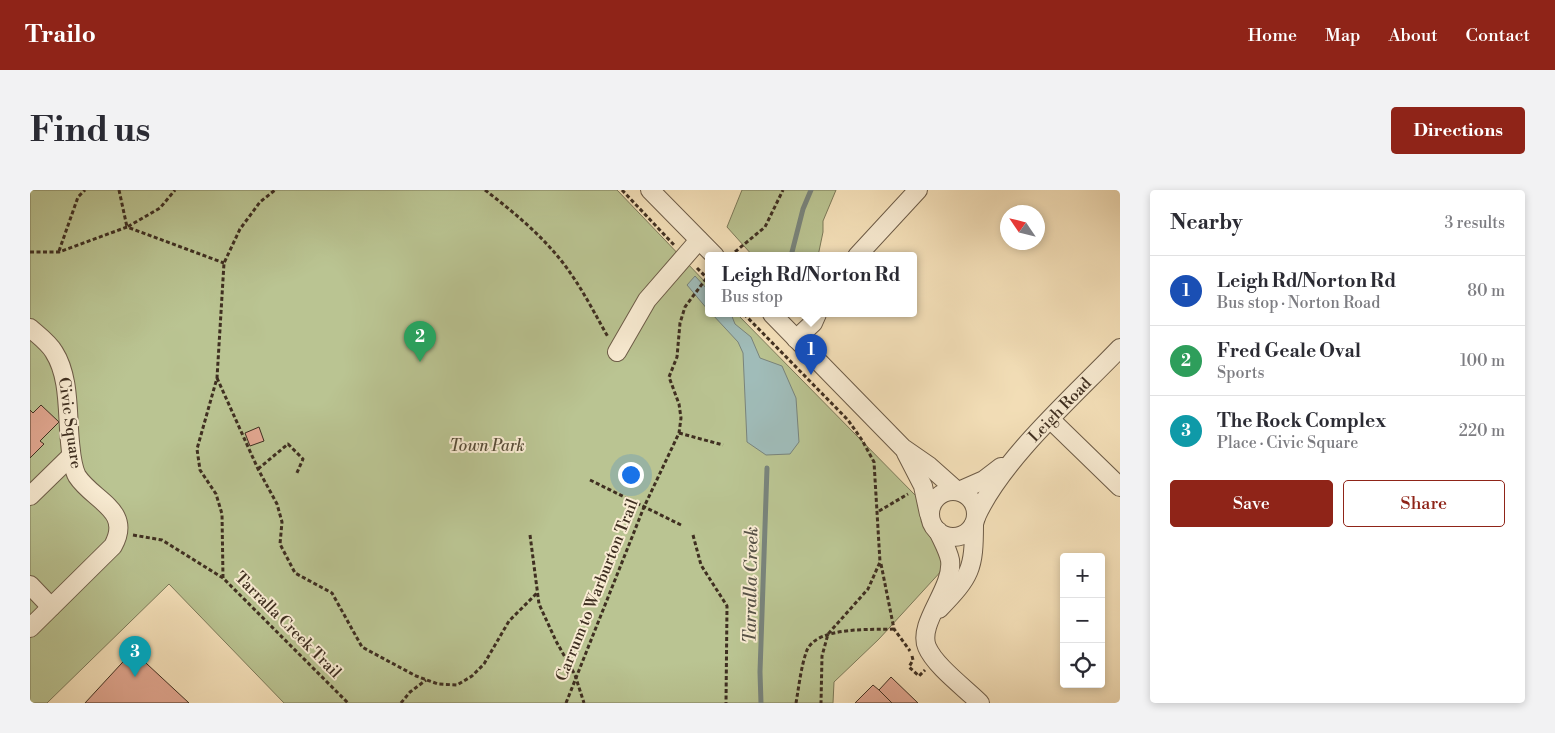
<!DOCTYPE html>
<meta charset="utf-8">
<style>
body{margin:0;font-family:"Libre Bodoni",serif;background:#f2f2f3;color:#2b2b33}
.controls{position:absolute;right:15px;bottom:15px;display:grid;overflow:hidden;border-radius:5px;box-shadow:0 2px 8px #0003}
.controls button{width:45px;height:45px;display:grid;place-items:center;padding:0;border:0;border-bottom:1px solid #e1e1e2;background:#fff;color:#2b2b33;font:25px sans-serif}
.compass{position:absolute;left:970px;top:15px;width:45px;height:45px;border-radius:50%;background:#fff;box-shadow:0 2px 8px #0003;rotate:305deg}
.you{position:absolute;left:600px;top:284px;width:18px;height:18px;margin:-12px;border:4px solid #fff;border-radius:50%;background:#1a73e8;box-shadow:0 0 0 8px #1a73e833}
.badge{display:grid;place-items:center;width:32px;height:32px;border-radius:50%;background:#8f2418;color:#fff;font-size:16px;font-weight:700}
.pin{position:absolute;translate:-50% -41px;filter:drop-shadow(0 1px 2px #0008)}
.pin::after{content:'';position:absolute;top:26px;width:18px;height:15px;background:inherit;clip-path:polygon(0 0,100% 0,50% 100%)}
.popup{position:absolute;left:675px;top:62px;width:212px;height:65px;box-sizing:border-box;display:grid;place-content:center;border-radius:5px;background:#fff;filter:drop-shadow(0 1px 4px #0005);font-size:16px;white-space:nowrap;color:#7c7c81}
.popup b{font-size:19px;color:#2b2b33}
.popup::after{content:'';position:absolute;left:50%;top:100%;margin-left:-10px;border:10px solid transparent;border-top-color:#fff}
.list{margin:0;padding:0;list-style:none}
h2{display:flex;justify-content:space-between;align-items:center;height:65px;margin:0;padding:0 20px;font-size:21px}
h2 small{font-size:16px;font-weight:400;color:#7c7c81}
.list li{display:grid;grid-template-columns:32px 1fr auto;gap:15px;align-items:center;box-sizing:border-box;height:70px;padding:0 20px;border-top:1px solid #e1e1e2}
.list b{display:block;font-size:19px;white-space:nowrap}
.list p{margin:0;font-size:16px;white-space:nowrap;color:#7c7c81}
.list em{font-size:16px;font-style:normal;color:#7c7c81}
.actions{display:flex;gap:10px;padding:15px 20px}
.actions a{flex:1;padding:11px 0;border:1px solid #8f2418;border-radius:5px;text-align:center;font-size:18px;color:#8f2418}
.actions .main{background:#8f2418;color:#fff}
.icon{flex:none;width:28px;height:28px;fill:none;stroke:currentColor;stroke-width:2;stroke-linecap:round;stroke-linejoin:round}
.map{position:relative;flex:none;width:1090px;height:513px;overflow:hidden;border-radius:5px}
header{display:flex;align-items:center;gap:30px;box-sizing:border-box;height:70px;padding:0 25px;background:#8f2418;color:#fff}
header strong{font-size:24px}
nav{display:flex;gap:28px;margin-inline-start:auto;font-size:18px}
.intro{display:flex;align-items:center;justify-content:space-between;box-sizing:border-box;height:120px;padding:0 30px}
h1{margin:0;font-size:35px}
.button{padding:12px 22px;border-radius:5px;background:#8f2418;color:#fff;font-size:18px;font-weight:700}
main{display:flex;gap:30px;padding:0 30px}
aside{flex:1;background:#fff;border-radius:5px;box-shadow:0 2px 8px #0003}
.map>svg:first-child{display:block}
.green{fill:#bac492;stroke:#7c7a5a}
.water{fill:#a0bcb9;stroke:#79847c}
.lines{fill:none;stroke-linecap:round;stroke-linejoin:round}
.stream{stroke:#79847c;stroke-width:5}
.building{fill:#e3a892;stroke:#3f2f21}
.minor-casing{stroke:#6d5c48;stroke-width:20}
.path{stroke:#3f2f21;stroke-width:3;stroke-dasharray:4 2.5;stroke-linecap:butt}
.minor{stroke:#f9ecd3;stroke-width:18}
.labels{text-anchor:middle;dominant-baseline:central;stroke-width:4;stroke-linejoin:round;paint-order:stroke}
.street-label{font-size:16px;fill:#3f2f21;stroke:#f9ecd3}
.park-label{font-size:16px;font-style:italic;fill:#584d38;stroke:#f9ecd3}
.water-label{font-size:18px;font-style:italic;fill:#575247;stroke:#f9ecd3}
</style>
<header>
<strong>Trailo</strong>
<nav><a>Home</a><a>Map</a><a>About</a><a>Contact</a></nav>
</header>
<div class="intro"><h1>Find us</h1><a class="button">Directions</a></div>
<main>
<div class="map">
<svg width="1090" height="513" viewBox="0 0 1090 513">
<rect width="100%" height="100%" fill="#f6e2bb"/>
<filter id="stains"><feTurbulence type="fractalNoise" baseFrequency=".004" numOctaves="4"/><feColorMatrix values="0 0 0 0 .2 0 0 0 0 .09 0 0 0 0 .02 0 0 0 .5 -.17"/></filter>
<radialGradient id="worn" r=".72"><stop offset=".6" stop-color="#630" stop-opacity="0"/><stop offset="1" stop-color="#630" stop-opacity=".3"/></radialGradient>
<g class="green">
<polygon points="0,0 587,0 678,95 678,124 707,124 887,307 894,336 907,357 914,378 849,449 804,492 803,513 254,513 139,394 17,513 0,513"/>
<polygon points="712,0 806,0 793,31 793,42 788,66 723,66 697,37"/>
</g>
<g class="water">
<polygon points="665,86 678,100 678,120 657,95"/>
<polygon points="682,124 701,124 705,134 721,147 730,168 752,176 766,208 769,252 760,264 736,265 717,252 713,163 708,152"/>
</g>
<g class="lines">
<g class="stream">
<polyline points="761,66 773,19 781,0"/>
<polyline points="731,513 730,482 737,278"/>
</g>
</g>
<g class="building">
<polygon points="11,215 29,232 10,251 14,254 0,268 0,220 3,223"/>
<polygon points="229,237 234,251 220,256 215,243"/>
<polygon points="103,461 159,513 55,513"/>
<polygon points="861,487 888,513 862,513 849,500"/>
<polygon points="843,495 849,500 862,513 825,513"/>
</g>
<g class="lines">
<g class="minor-casing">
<g id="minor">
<polyline points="620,0 685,66"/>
<polyline points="827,66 888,0"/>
<polyline points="742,124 873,258 899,276 926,300"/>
<path d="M0,138C8,145 19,153 24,162C40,187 37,223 40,252C41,262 42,277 47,286C63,311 103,320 83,356L0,438"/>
<polyline points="766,149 783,133 787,124"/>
<polyline points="587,162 617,110 669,50"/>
<polyline points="1021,230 1090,297"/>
<polyline points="876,263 893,296 899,324"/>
<circle cx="923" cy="324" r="23"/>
<polyline points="929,301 954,290 971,277"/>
<polyline points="0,306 41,266"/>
<path d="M946,327C972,269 1045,205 1090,158"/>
<path d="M908,341C912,350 918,360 920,370C924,398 887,433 897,457C905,476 935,498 950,513"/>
<polyline points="0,395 21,417"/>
<path d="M909,419C941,386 944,379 944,334"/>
</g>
</g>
<g class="path">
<polyline points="89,0 97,37 130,18 145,0"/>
<path d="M455,0C486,24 518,50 541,84C555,104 566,126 578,147"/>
<polyline points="592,0 645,56"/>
<polyline points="29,61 48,7 55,0"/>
<polyline points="0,62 29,62 97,37 194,73"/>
<polyline points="700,66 735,37 753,0"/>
<polyline points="667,78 678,89"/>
<polyline points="714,124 818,230 832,250 844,272 850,372 838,399 798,444 792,466 791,513"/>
<polyline points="187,188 228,279 247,314 252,332 250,354 265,383 302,403 332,457 386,486 408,494 427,495 442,486 454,474 479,431 507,403"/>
<polyline points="649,243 693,255"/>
<polyline points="228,279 258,254 273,269 266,285"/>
<polyline points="560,290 651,335"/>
<polyline points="849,321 878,304"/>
<polyline points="103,345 132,350 193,388 318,513"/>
<polyline points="500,345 509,414 526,451 545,485 554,513"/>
<polyline points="663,345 671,375 697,416 696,513"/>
<polyline points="851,374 864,439 880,461"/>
<polyline points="193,388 192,324 186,304 170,280 167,259 187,188 194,73 210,39 230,12 245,0"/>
<polyline points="882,466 883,470 879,477 889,486 895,480"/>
<polyline points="371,513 380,502 396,490"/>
<polyline points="536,513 614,317 649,243 651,228 649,214 639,187 647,167 650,133 655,117 678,86"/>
<path d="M766,513C769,496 771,476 777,460C788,436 842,440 864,439"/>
</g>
<use href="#minor" class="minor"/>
</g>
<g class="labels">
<g class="street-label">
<text transform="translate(1030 220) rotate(-46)">Leigh Road</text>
<text transform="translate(40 233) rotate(82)">Civic Square</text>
<text transform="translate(567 400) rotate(-68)">Carrum to Warburton Trail</text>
<text transform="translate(258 435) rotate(45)">Tarralla Creek Trail</text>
</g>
<g class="park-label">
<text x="457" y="256">Town Park</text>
</g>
<g class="water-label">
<text transform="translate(721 395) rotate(-89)">Tarralla Creek</text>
</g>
</g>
<rect width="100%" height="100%" filter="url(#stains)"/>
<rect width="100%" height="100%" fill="url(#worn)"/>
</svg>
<div class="controls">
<button>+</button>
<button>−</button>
<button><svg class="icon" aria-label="locate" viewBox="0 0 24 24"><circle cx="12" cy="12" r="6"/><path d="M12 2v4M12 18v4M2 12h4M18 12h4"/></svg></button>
</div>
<svg class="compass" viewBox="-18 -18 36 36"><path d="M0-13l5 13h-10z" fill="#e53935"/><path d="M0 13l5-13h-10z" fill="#7c7c81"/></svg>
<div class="you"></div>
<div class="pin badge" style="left:781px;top:185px;background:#1a4fb4">1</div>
<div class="popup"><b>Leigh Rd/Norton Rd</b>Bus stop</div>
<div class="pin badge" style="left:390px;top:172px;background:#2e9e5b">2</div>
<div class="pin badge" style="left:105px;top:487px;background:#0f9aa8">3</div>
</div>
<aside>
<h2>Nearby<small>3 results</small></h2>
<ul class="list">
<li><span class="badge" style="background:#1a4fb4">1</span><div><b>Leigh Rd/Norton Rd</b><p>Bus stop · Norton Road</p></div><em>80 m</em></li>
<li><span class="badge" style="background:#2e9e5b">2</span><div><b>Fred Geale Oval</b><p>Sports</p></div><em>100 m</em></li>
<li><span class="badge" style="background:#0f9aa8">3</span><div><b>The Rock Complex</b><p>Place · Civic Square</p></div><em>220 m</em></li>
</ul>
<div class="actions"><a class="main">Save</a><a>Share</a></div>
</aside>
</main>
